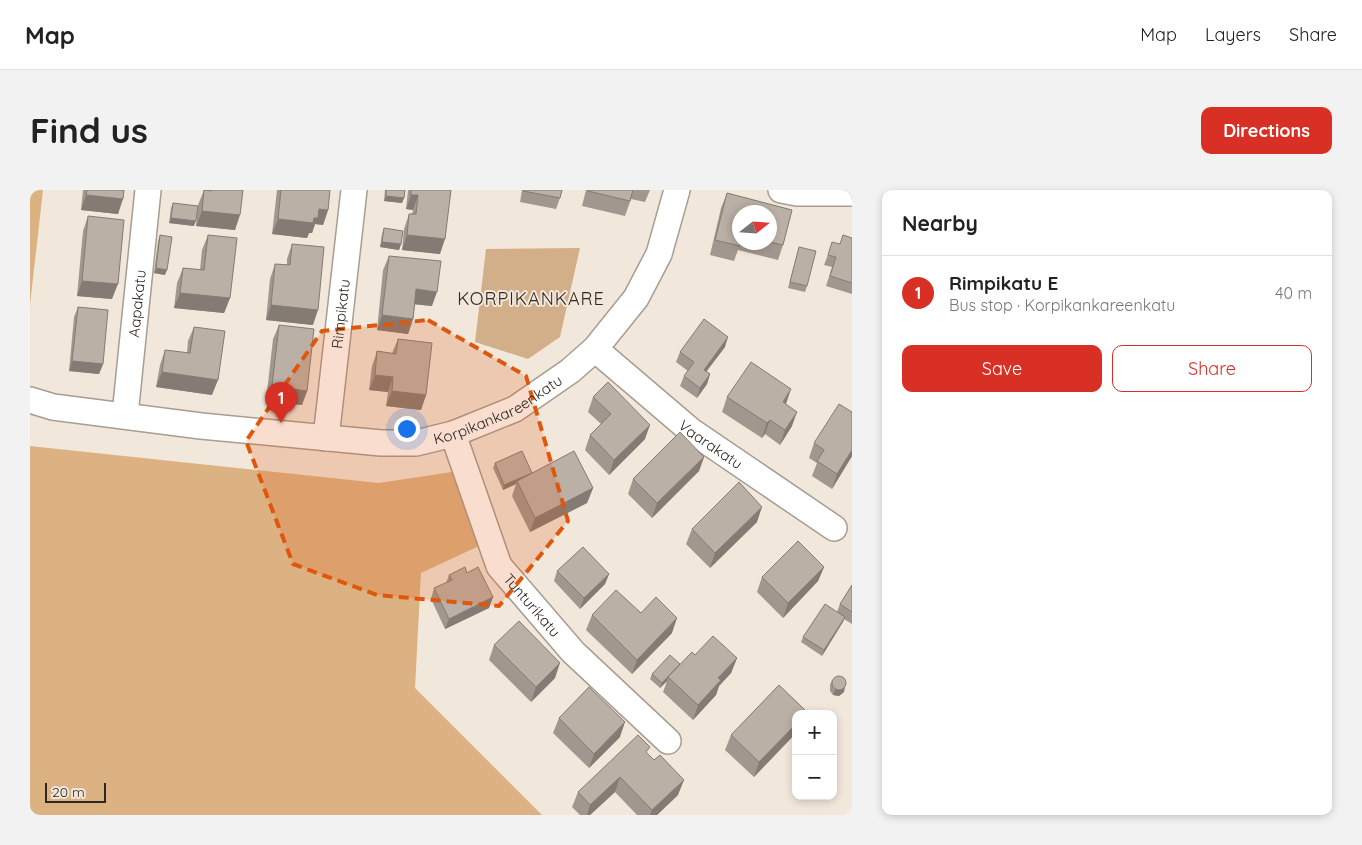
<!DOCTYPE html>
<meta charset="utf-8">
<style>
body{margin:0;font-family:Quicksand,sans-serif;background:#f2f2f2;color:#222}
.controls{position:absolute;right:15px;bottom:15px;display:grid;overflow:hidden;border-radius:10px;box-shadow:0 2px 8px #0003}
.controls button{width:45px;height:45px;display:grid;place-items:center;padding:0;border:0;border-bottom:1px solid #e0e0e0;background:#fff;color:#222;font:25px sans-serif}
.compass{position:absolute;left:702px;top:15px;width:45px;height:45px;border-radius:50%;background:#fff;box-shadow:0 2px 8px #0003;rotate:73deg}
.scale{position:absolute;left:15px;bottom:12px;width:61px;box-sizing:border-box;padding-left:5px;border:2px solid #2c2824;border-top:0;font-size:14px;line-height:18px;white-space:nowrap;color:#2c2824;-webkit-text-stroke:4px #f2e7db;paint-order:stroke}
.you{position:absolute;left:376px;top:238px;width:18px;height:18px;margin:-12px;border:4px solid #fff;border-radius:50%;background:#1a73e8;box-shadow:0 0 0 8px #1a73e833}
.badge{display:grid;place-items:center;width:32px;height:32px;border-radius:50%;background:#d93025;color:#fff;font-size:16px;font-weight:700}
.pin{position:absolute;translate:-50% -41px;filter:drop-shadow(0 1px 2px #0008)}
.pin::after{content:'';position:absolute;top:26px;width:18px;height:15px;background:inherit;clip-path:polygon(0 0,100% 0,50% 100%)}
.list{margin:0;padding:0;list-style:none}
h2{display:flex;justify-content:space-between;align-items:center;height:65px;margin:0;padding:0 20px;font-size:21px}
h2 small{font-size:16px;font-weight:400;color:#767676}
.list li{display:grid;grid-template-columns:32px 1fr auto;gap:15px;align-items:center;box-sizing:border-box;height:75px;padding:0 20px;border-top:1px solid #e0e0e0}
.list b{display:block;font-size:19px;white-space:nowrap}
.list p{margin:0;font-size:16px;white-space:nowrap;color:#767676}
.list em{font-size:16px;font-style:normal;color:#767676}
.actions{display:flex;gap:10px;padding:15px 20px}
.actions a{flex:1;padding:11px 0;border:1px solid #d93025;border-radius:10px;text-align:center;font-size:18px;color:#d93025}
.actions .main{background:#d93025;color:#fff}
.map{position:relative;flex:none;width:822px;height:625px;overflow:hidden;border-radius:10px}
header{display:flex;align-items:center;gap:30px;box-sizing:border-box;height:70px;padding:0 25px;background:#fff;border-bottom:1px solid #e0e0e0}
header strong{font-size:24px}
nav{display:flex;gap:28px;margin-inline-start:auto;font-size:18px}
.intro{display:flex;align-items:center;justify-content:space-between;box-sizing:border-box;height:120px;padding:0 30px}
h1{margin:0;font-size:35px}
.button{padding:12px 22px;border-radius:10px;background:#d93025;color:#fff;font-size:18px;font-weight:700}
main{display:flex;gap:30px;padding:0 30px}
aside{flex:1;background:#fff;border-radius:10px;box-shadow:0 2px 8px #0003}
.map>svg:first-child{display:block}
.green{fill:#d3af89}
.forest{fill:#ddb283}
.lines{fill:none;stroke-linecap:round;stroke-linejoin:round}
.street-casing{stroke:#a79d91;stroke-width:28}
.street{stroke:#fff;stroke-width:25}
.wall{fill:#a1978e;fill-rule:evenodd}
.shaded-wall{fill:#837b74}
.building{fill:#bbb0a5;stroke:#837b74}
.marked{fill:#df570d;fill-opacity:0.2;stroke:#df570d;stroke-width:4;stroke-dasharray:10 6;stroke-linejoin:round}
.labels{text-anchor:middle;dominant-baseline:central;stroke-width:4;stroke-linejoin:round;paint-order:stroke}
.street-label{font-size:15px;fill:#2c2824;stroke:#f2e7db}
.quarter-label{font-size:18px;letter-spacing:1px;fill:#30281f;stroke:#f2e7db}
</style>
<header>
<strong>Map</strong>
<nav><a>Map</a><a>Layers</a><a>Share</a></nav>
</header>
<div class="intro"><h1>Find us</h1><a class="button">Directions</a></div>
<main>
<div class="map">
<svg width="822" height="625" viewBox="0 0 822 625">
<rect width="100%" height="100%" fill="#f2e7db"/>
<polygon class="green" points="550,58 530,147 498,169 445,152 456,59"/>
<g class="forest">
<polygon points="0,0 13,0 0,115"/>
<polygon points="0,256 349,293 422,282 451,355 391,383 385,498 512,625 0,625"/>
</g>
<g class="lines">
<g class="street-casing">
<g id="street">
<polyline points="751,0 767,3 822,3"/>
<path id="s1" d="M565,159L660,240L804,338"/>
<path id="s2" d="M0,210L23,217L171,236L351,253H386L423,244L485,219L540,181L565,159L606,108L629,64L647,0"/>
<path id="s3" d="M95,225L118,0"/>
<path id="s4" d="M423,244L469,376L543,462L638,551"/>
<path id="s5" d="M296,248L324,0"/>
</g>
</g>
<use href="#street" class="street"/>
</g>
<g class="wall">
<polygon points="53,0 94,0 88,24 51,20"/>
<polygon points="174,0 213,0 205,40 166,36 168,15"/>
<polygon points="247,0 300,0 298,20 293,35 285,34 282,43 279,43 277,48 242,44"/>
<polygon points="355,0 375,0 374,8 372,13 354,11"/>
<polygon points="378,0 421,0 410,64 372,60 374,39 379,24 382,24 383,20 376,19"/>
<polygon points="492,0 532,0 530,8 526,19 490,12"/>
<polygon points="556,0 620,0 615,12 601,9 595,26 552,16"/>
<path d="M697,3L762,20L753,55L748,70L708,60L704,71L680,65L691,18ZM710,22H740V52H710Z"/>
<polygon points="143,13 164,36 139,33 141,18"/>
<polygon points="58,26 82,109 47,106 53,41"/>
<polygon points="354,38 371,54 369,60 350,57 352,44"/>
<polygon points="130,45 135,85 124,83 128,51"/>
<polygon points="178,45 200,108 194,123 144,118 147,93 153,78 170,80 172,60"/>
<polygon points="813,45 822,48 822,104 796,96 802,77 794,75 799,62 810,54"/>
<polygon points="262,54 283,135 236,130 240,89 245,74 257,75 257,69"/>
<polygon points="769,57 777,96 775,102 758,98"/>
<polygon points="359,66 402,116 385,114 383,129 378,144 347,140 353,80"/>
<polygon points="48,117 73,174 69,184 39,181 44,127"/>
<polygon points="249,135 277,201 272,215 236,211 243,149"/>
<polygon points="164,137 182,205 126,197 130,175 135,160 157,163 158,151"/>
<polygon points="368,149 396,205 391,220 356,216 358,202 339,200 342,176 347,161 362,163"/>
<polygon points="695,157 676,181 680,184 677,194 667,208 650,196 654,186 658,181 646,172 650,162"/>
<polygon points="563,207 615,249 579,285 555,260 560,245 571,234 558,222"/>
<polygon points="697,207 756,214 762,236 750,255 735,244 732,248 692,222"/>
<polygon points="784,253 822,266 802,299 782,286 787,273 779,268"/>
<polygon points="674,267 669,281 622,328 598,304 603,289"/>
<polygon points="465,273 501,284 563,298 557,313 500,342 482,306 486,294 473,300 463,278"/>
<polygon points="727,332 680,378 656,354 662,339"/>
<polygon points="794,377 788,391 753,428 727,402 732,387"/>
<polygon points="527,381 579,384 575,394 550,419 524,391"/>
<polygon points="437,383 463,407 459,418 415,439 401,409 404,398 416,393 419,385"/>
<polygon points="822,395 822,434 814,429 792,466 771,452 773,447 807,422 810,414"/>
<polygon points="611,423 642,443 602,484 556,440 562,425"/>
<polygon points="464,455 525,488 501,512 459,470"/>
<polygon points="665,465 707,468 701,483 689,496 686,505 663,530 633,502 637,491 630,498 620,489 622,484 649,476"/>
<polygon points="802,490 814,502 809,506 803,505 800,501 800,495"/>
<polygon points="749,495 777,522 777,524 766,524 766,543 724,587 695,560 701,545"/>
<polygon points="529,528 590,547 559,578 523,543"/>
<polygon points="618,564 648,605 627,625 607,625 585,602 560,625 550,625 542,617 548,602"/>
</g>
<g class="shaded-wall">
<polygon points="56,5 93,9 88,24 51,20"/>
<polygon points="381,5 388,5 383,20 376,19"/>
<polygon points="356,6 374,8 372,13 354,11"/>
<polygon points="289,19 298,20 293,35 285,34 282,43 279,43 277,48 242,44 248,29 284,28"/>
<polygon points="172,21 210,25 205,40 166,36"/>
<polygon points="141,28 166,31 164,36 139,33"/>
<polygon points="377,45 415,49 410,64 372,60"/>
<polygon points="352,52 371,54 369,60 350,57"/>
<polygon points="126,78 137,80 135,85 124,83"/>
<polygon points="52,91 88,94 82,109 47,106"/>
<polygon points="386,99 407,102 402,116 381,114"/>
<polygon points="150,103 200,108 194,123 144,118"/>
<polygon points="241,115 288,120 283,135 236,130"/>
<polygon points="352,125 383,129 378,144 347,140"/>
<polygon points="698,147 695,157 670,190 674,180"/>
<polygon points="42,171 73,174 69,184 39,181"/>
<polygon points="132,182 188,190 182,205 126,197"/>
<polygon points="680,184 677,194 667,208 670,198"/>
<polygon points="345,185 363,187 358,202 339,200"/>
<polygon points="242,196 277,201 272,215 236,211"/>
<polygon points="761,199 756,214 753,212"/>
<polygon points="362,201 396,205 391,220 356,216"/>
<polygon points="767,222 762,236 750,255 755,240"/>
<polygon points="740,230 735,244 732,248 737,233"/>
<polygon points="620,235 615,249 579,285 584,270"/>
<polygon points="822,260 822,266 802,299 807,284"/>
<polygon points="674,267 669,281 622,328 627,313"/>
<polygon points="502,283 488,293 487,291 486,294 473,300 474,295"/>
<polygon points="563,298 557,313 500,342 505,328"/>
<polygon points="732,317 727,332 680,378 685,363"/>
<polygon points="794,377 788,391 753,428 758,413"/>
<polygon points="579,384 575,394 550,419 554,408"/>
<polygon points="463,407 459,418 415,439 419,429"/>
<polygon points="815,427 813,432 792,466 794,460"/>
<polygon points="647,428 642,443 602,484 607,470"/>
<polygon points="707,468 701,483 689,496 686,505 663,530 668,515 688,488"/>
<polygon points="530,473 525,488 501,512 506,497"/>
<polygon points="650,474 638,487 637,491 630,498 632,493"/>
<polygon points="815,497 814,502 809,506 803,505 805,500"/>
<polygon points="595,532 590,547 559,578 564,564"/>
<polygon points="766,534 766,543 724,587 729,572"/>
<polygon points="590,587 585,602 560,625 557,625 560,615"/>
<polygon points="654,590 648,605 627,625 620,625 622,620"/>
</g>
<g class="building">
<polygon points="57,0 94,0 93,9 56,5"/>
<polygon points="174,0 181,1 181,0 213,0 210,25 172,21"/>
<polygon points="251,0 300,0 298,20 289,19 288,28 284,28 283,33 248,29"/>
<polygon points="356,0 375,0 374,8 356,6"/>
<polygon points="381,0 421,0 415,49 377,45 379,24 386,24 388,5 381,5"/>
<polygon points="494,0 532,0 530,8 493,1"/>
<polygon points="558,0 603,0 600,11 558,1"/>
<polygon points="697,3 762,20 753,55 740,52 740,22 710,22 710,52 711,52 710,56 685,50"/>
<polygon points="143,13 168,16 166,31 141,28"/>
<polygon points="58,26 94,30 88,94 52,91"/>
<polygon points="354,38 373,41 371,54 352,52"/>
<polygon points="130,45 142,47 137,80 126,78"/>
<polygon points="178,45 207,48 200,108 150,103 153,78 174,80"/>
<polygon points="813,45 822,48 822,93 800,86 806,67 798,65 802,52 810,54"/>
<polygon points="262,54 294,57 288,120 241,115 245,74 260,75"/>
<polygon points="769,57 786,61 777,96 760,92"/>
<polygon points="359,66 411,71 407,102 386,99 383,129 352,125"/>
<polygon points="48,117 78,120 73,174 42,171"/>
<polygon points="674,129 698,147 674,180 680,184 670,198 654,186 664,172 650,162"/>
<polygon points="249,135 284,139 277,201 242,196"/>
<polygon points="164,137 195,141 188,190 132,182 135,160 160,163"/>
<polygon points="368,149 402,153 396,205 362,201 363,187 345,185 347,161 366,164"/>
<polygon points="721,172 761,199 753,212 767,222 755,240 740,230 737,233 697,207"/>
<polygon points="578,192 620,235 584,270 560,245 581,224 563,207"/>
<polygon points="809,214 822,222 822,260 807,284 787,271 794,260 784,253"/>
<polygon points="650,242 674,267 627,313 603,289"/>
<polygon points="492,261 502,283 474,295 465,273"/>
<polygon points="544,261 563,298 505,328 487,291"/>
<polygon points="709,292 732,317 685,363 662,339"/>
<polygon points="768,351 794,377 758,413 732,387"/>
<polygon points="553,357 579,384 554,408 527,381"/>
<polygon points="435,377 437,383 448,377 463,407 419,429 404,398 422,390 419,385"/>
<polygon points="822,395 822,422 810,414"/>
<polygon points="586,400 611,423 626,407 647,428 607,470 562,425"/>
<polygon points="795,414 815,427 794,460 773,447"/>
<polygon points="489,431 530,473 506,497 464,455"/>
<polygon points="683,446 707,468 688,488 691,490 668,515 638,487 662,462 665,465"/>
<polygon points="640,465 650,474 632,493 622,484"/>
<circle cx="809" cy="493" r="7"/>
<polygon points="749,495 777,522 776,524 766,524 766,534 729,572 701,545"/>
<polygon points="559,497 595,532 564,564 529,528"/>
<polygon points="608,545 620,557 616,562 624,570 630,565 654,590 622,620 590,587 560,615 548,602"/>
</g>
<path class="marked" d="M398,130L496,186L538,331L469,416L347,405L263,374L216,251L292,141Z"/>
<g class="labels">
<g class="street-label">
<text stroke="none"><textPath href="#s3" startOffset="112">Aapakatu</textPath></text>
<text stroke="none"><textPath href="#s5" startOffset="125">Rimpikatu</textPath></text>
<text stroke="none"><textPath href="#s2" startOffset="478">Korpikankareenkatu</textPath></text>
<text stroke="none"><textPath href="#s1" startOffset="150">Vaarakatu</textPath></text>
<text stroke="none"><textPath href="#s4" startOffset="191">Tunturikatu</textPath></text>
</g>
<g class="quarter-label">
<text x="501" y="108">KORPIKANKARE</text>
</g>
</g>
</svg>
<div class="controls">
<button>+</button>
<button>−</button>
</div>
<svg class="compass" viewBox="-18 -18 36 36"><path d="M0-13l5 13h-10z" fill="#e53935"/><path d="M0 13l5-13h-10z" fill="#767676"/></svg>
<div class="scale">20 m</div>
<div class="you"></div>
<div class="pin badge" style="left:251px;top:233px">1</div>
</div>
<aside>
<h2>Nearby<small></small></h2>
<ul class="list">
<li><span class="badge">1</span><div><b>Rimpikatu E</b><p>Bus stop · Korpikankareenkatu</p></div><em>40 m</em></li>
</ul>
<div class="actions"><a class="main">Save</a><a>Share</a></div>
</aside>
</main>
